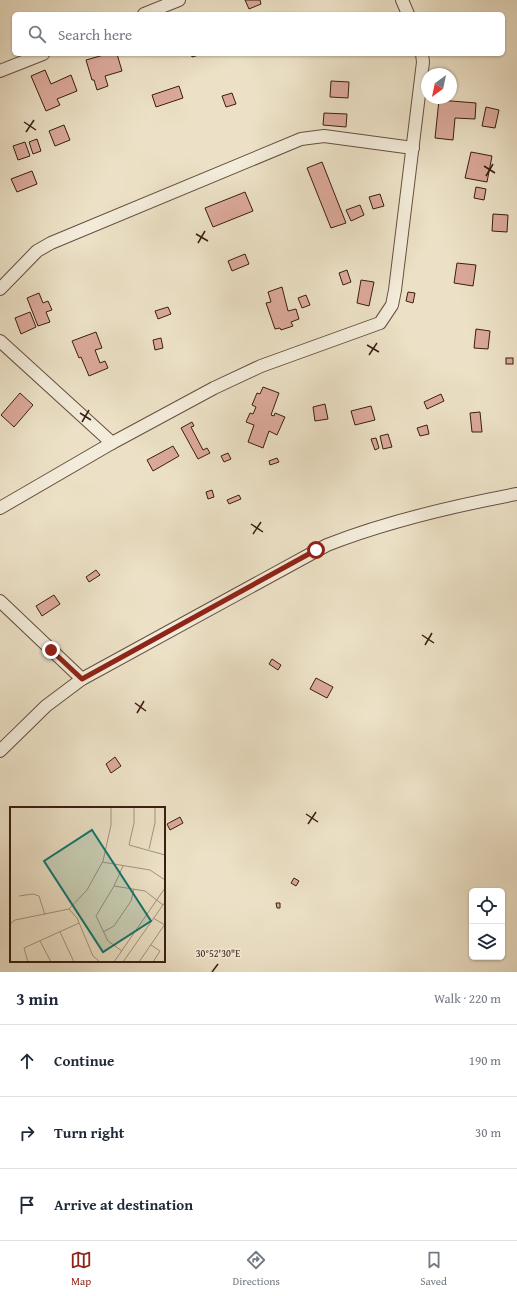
<!DOCTYPE html>
<meta charset="utf-8">
<style>
body{margin:0;font-family:"Gentium Book Plus",serif;background:#f2f2f3;color:#1f2937}
.controls{position:absolute;right:12px;bottom:12px;display:grid;overflow:hidden;border-radius:6px;box-shadow:0 1px 3px #0004}
.controls button{width:36px;height:36px;display:grid;place-items:center;padding:0;border:0;border-bottom:1px solid #e0e1e3;background:#fff;color:#1f2937;font:20px sans-serif}
.compass{position:absolute;left:421px;top:68px;width:36px;height:36px;border-radius:50%;background:#fff;box-shadow:0 1px 3px #0004;rotate:213deg}
.stop{position:absolute;width:12px;height:12px;margin:-9px;border:3px solid #8f2418;border-radius:50%;background:#fff}
.stop.end{background:#8f2418;border-color:#fff;box-shadow:0 1px 4px #0008}
.list{margin:0;padding:0;list-style:none}
h2{display:flex;justify-content:space-between;align-items:center;height:52px;margin:0;padding:0 16px;font-size:17px}
h2 small{font-size:13px;font-weight:400;color:#747a83}
.list li{display:grid;grid-template-columns:26px 1fr auto;gap:12px;align-items:center;box-sizing:border-box;height:72px;padding:0 16px;border-top:1px solid #e0e1e3}
.list b{display:block;font-size:15px;white-space:nowrap}
.list em{font-size:13px;font-style:normal;color:#747a83}
.icon{flex:none;width:22px;height:22px;fill:none;stroke:currentColor;stroke-width:2;stroke-linecap:round;stroke-linejoin:round}
.map{position:relative;flex:none;width:517px;height:972px;overflow:hidden}
.search{position:absolute;background:#fff;box-shadow:0 1px 3px #0004;left:12px;right:12px;top:12px;height:44px;display:flex;align-items:center;gap:10px;box-sizing:border-box;padding:0 14px;border-radius:6px;color:#747a83;font-size:15px}
.sheet{height:268px;background:#fff}
nav{display:flex;justify-content:space-around;align-items:center;box-sizing:border-box;height:56px;border-top:1px solid #e0e1e3;background:#fff;font-size:11px;color:#747a83}
nav a{display:grid;justify-items:center;gap:2px}
nav .on{color:#8f2418}
.map>svg:first-child{display:block}
.building{fill:#dba99a;stroke:#3a1d13}
.lines{fill:none;stroke-linecap:round;stroke-linejoin:round}
.minor-casing{stroke:#664e40;stroke-width:14}
.minor{stroke:#f3ecda;stroke-width:12}
.route{stroke:#8f2418;stroke-width:5}
.ticks{fill:none;stroke:#3a1d13;stroke-width:1.5}
.inset-road{fill:none;stroke:#a5937e;stroke-width:1}
.view{fill:#0f766e;fill-opacity:0.15;stroke:#0f766e;stroke-width:2}
.inset-edge{fill:none;stroke:#3a1d13;stroke-width:2}
.ticks-label{font-size:10px;text-anchor:middle;fill:#3a1d13;stroke:#f3ecda;stroke-width:3.5;stroke-linejoin:round;paint-order:stroke}
</style>
<div class="map">
<svg width="517" height="972" viewBox="0 0 517 972">
<rect width="100%" height="100%" fill="#ece1c6"/>
<filter id="stains"><feTurbulence type="fractalNoise" baseFrequency=".005" numOctaves="4"/><feColorMatrix values="0 0 0 0 .2 0 0 0 0 .09 0 0 0 0 .02 0 0 0 .5 -.17"/></filter>
<radialGradient id="worn" r=".72"><stop offset=".6" stop-color="#630" stop-opacity="0"/><stop offset="1" stop-color="#630" stop-opacity=".3"/></radialGradient>
<g class="building">
<polygon points="245,0 260,0 261,4 249,9"/>
<polygon points="107,54 117,54 122,71 105,76 108,86 97,90 94,80 92,80 86,60"/>
<polygon points="191,54 202,54 192,57"/>
<polygon points="45,70 51,84 71,75 77,91 57,99 60,105 46,111 31,76"/>
<polygon points="331,81 349,82 348,98 330,97"/>
<polygon points="179,86 183,98 156,107 152,95"/>
<polygon points="232,93 236,104 226,107 222,96"/>
<polygon points="439,100 476,103 475,119 455,118 453,140 435,138"/>
<polygon points="486,107 499,110 495,128 482,126"/>
<polygon points="324,113 347,114 346,127 323,125"/>
<polygon points="64,125 70,140 55,146 49,131"/>
<polygon points="37,139 41,151 33,154 29,142"/>
<polygon points="25,142 30,156 18,160 13,146"/>
<polygon points="471,152 492,156 487,182 465,178"/>
<polygon points="322,162 346,223 331,228 307,168"/>
<polygon points="32,171 37,184 17,192 11,179"/>
<polygon points="476,187 486,189 484,200 474,198"/>
<polygon points="245,192 253,211 213,227 205,208"/>
<polygon points="380,194 384,206 373,209 369,197"/>
<polygon points="360,205 364,215 351,221 346,210"/>
<polygon points="493,214 508,215 507,232 492,231"/>
<polygon points="245,254 249,264 232,271 228,261"/>
<polygon points="457,263 476,265 473,286 454,283"/>
<polygon points="347,270 351,282 343,285 339,273"/>
<polygon points="361,280 374,282 369,306 357,303"/>
<polygon points="282,287 288,311 296,309 299,319 291,322 293,326 281,330 280,328 275,329 266,303 271,302 268,292"/>
<polygon points="408,292 415,293 413,303 406,301"/>
<polygon points="39,293 43,303 48,301 52,310 46,312 50,322 38,326 27,298"/>
<polygon points="306,295 310,305 302,308 298,298"/>
<polygon points="168,307 171,314 158,319 155,311"/>
<polygon points="30,312 36,327 21,334 15,318"/>
<polygon points="476,329 490,331 488,349 474,348"/>
<polygon points="96,332 102,348 95,350 100,363 105,361 108,368 89,376 81,357 79,358 72,341"/>
<polygon points="161,338 163,348 155,350 153,340"/>
<rect x="506" y="358" width="7" height="6"/>
<polygon points="263,387 279,393 271,415 274,416 275,413 285,417 277,435 269,431 263,448 248,442 254,425 246,422 250,413 253,414 256,407 252,405 257,393 260,394"/>
<polygon points="20,393 33,405 14,427 1,415"/>
<polygon points="441,394 444,401 427,409 424,402"/>
<polygon points="325,404 328,419 315,421 313,407"/>
<polygon points="371,406 375,420 355,425 351,411"/>
<polygon points="480,412 482,432 472,432 470,413"/>
<polygon points="192,422 194,426 191,427 203,450 207,448 210,453 198,459 181,428"/>
<polygon points="427,425 429,434 420,436 417,428"/>
<polygon points="388,434 392,447 383,449 380,436"/>
<polygon points="376,438 379,448 375,450 371,439"/>
<polygon points="173,446 179,456 153,471 147,460"/>
<polygon points="228,453 231,459 224,462 221,456"/>
<polygon points="277,458 279,462 270,465 269,461"/>
<polygon points="212,490 214,497 208,499 206,492"/>
<polygon points="239,495 241,499 229,504 227,500"/>
<polygon points="96,570 100,575 89,582 86,577"/>
<polygon points="54,595 60,604 42,616 36,606"/>
<polygon points="272,659 281,665 278,670 269,664"/>
<polygon points="316,678 333,687 327,698 310,689"/>
<polygon points="115,757 121,766 111,773 106,764"/>
<polygon points="180,817 183,823 170,830 167,824"/>
<polygon points="294,878 299,881 296,886 291,883"/>
<polygon points="276,903 280,903 280,908 277,908"/>
</g>
<g class="lines">
<g class="minor-casing">
<g id="minor">
<polyline points="402,0 408,14"/>
<polyline points="144,14 179,0"/>
<polyline points="0,71 43,54"/>
<polyline points="0,289 37,251 51,243 301,139 324,136 413,148"/>
<polyline points="0,341 112,443 214,388 261,366 380,323 392,305 395,290 423,62 422,54"/>
<polyline points="0,508 112,443"/>
<polyline points="0,601 82,679"/>
<path d="M0,751L46,706L82,679L327,545C388,521 453,506 517,494"/>
</g>
</g>
<use href="#minor" class="minor"/>
</g>
<g class="lines">
<polyline class="route" points="51,650 82,679 316,550"/>
</g>
<path class="ticks" d="M24,122L36,130M26,132L34,120M484,166L495,173M486,176L493,164M196,234L208,241M198,243L205,231M367,345L379,352M369,355L377,343M80,413L91,420M82,422L89,410M251,524L263,532M253,534L261,522M422,635L434,643M425,645L432,633M135,703L146,711M137,713L144,701M306,814L318,822M308,824L316,812M212,972L218,964"/>
<g transform="translate(10 807)">
<rect width="155" height="155" fill="#ece1c6"/>
<path class="inset-road" d="M124,0V16L119,38L155,48M139,42L145,16V0M92,55L140,63L155,73M104,79L113,59M9,89L23,87L29,89L35,108M143,111L155,118M0,117L5,113L59,102M50,125L64,155M93,125L104,119L121,94L124,82M30,134L41,155M141,138L150,144L143,155M112,144L98,134L86,109L104,79L135,84L153,98M18,155L14,141L69,116M90,155L83,149L67,111L59,102L77,83L93,54L101,18V0M104,155L155,81M113,155L155,95M129,155L155,117"/>
<path class="view" d="M82,23L141,114L93,145L34,54Z"/>
<rect width="155" height="155" class="inset-edge"/>
</g>
<g class="ticks-label">
<text x="218" y="957">30°52'30"E</text>
</g>
<rect width="100%" height="100%" filter="url(#stains)"/>
<rect width="100%" height="100%" fill="url(#worn)"/>
</svg>
<div class="controls">
<button><svg class="icon" aria-label="locate" viewBox="0 0 24 24"><circle cx="12" cy="12" r="6"/><path d="M12 2v4M12 18v4M2 12h4M18 12h4"/></svg></button>
<button><svg class="icon" aria-label="layers" viewBox="0 0 24 24"><path d="M12 4l9 5-9 5-9-5zM3 14l9 5 9-5"/></svg></button>
</div>
<svg class="compass" viewBox="-18 -18 36 36"><path d="M0-13l5 13h-10z" fill="#e53935"/><path d="M0 13l5-13h-10z" fill="#747a83"/></svg>
<div class="stop" style="left:316px;top:550px"></div>
<div class="stop end" style="left:51px;top:650px"></div>
<div class="search"><svg class="icon" aria-label="search" viewBox="0 0 24 24"><circle cx="10" cy="10" r="6"/><path d="M15 15l6 6"/></svg>Search here</div>
</div>
<section class="sheet">
<h2>3 min<small>Walk · 220 m</small></h2>
<ul class="list">
<li><svg class="icon" aria-label="ahead" viewBox="0 0 24 24"><path d="M12 20V5M6 11l6-6 6 6"/></svg><div><b>Continue</b></div><em>190 m</em></li>
<li><svg class="icon" aria-label="right" viewBox="0 0 24 24"><path d="M7 20v-9h11M14 6l5 5-5 5"/></svg><div><b>Turn right</b></div><em>30 m</em></li>
<li><svg class="icon" aria-label="arrive" viewBox="0 0 24 24"><path d="M6 21V4h12l-3 4 3 4H6"/></svg><div><b>Arrive at destination</b></div></li>
</ul>
</section>
<nav>
<a class="on"><svg class="icon" aria-label="map" viewBox="0 0 24 24"><path d="M3 6l6-2 6 2 6-2v14l-6 2-6-2-6 2zM9 4v14M15 6v14"/></svg>Map</a>
<a><svg class="icon" aria-label="directions" viewBox="0 0 24 24"><path d="M12 3l9 9-9 9-9-9zM9 14v-3h6M13 9l2 2-2 2"/></svg>Directions</a>
<a><svg class="icon" aria-label="saved" viewBox="0 0 24 24"><path d="M7 4h10v16l-5-4-5 4z"/></svg>Saved</a>
</nav>
